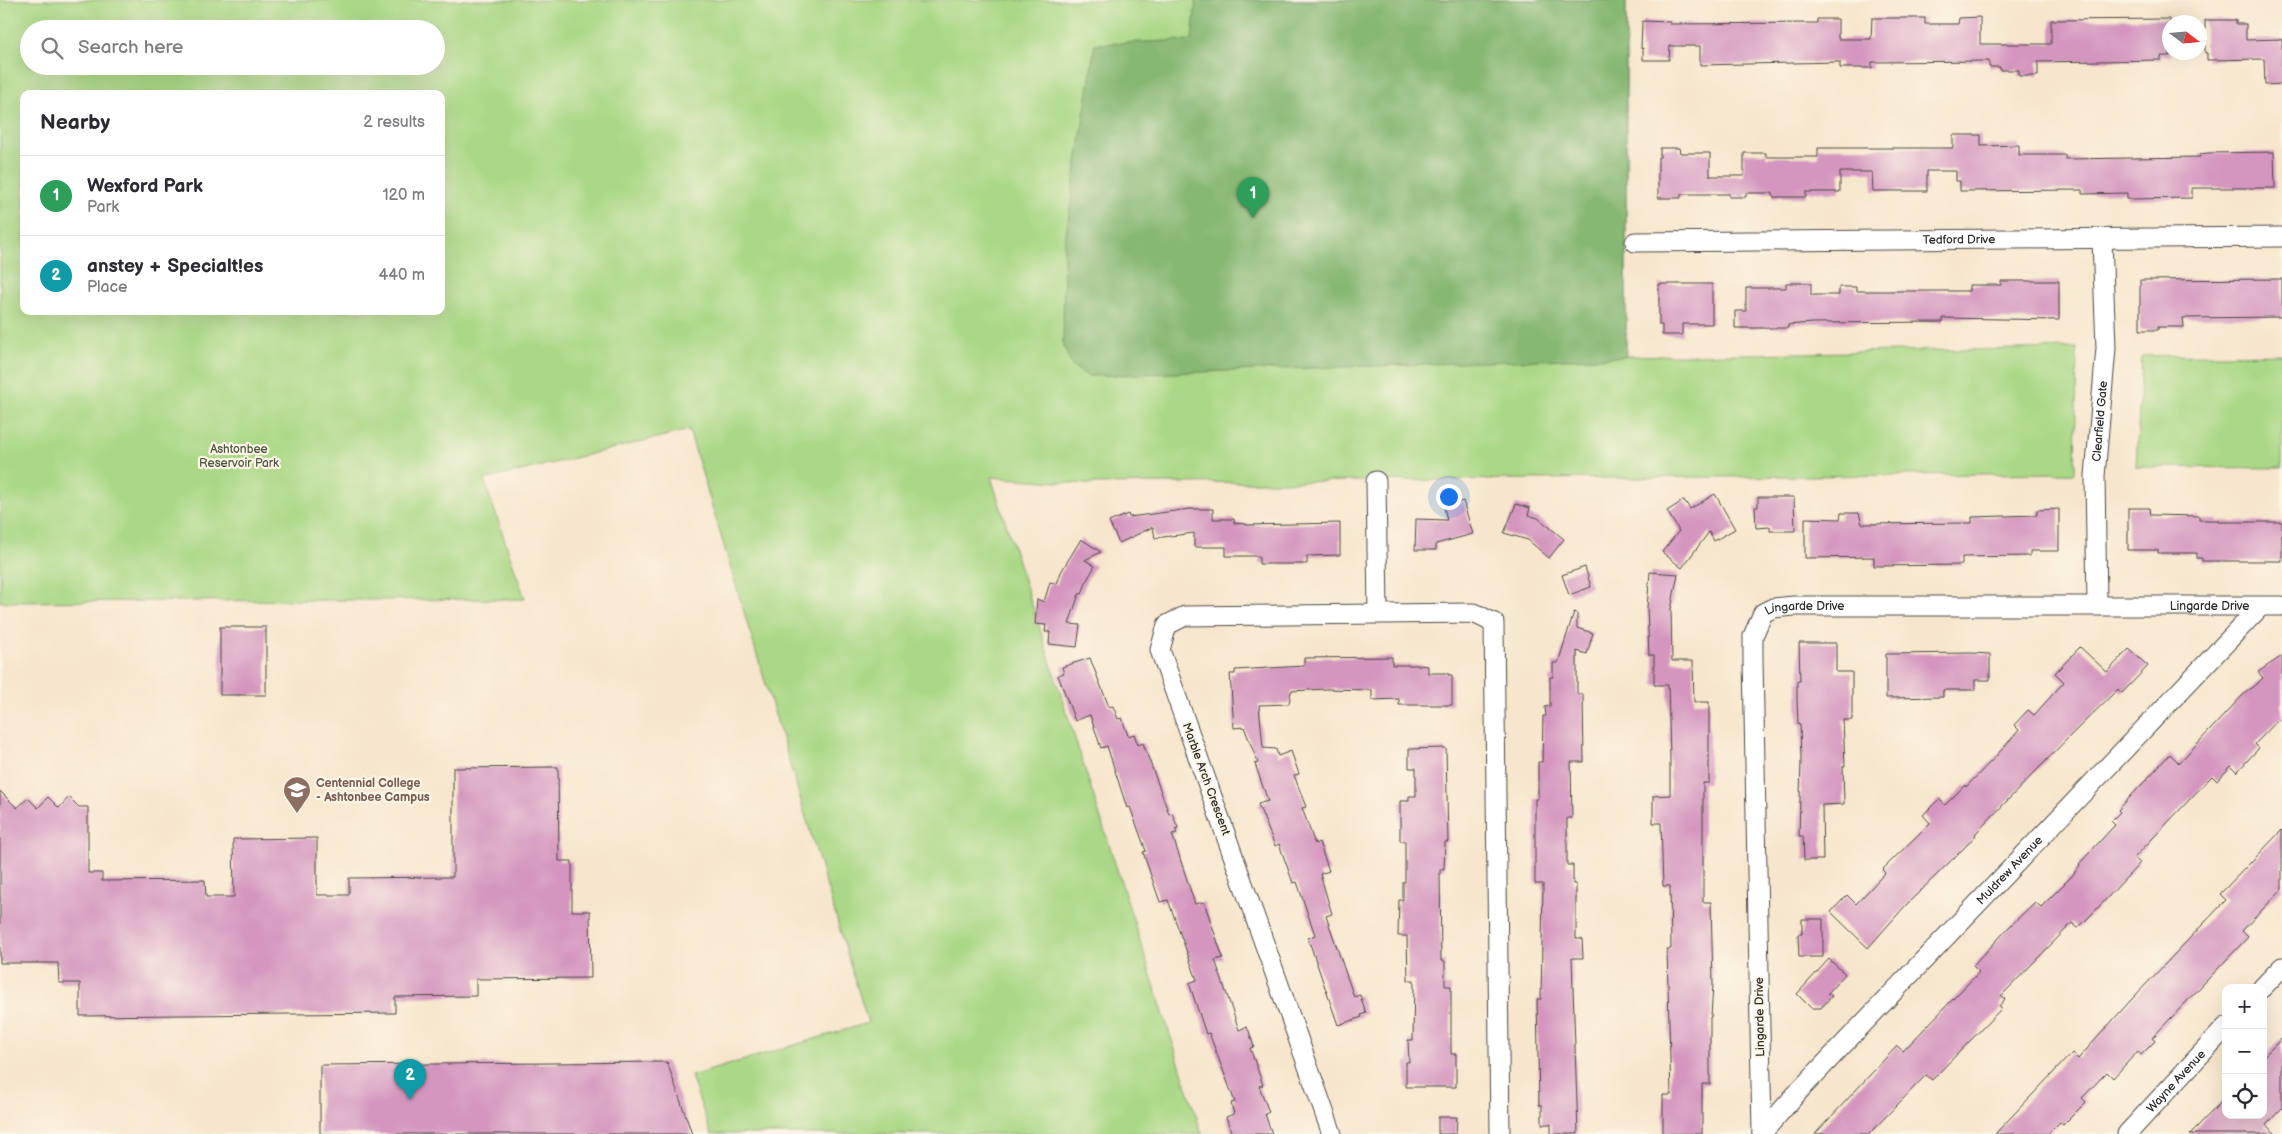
<!DOCTYPE html>
<meta charset="utf-8">
<style>
body{margin:0;font-family:"Balsamiq Sans",sans-serif;background:#f2f2f3;color:#2b2b33}
.controls{position:absolute;right:15px;bottom:15px;display:grid;overflow:hidden;border-radius:10px;box-shadow:0 5px 20px #0002}
.controls button{width:45px;height:45px;display:grid;place-items:center;padding:0;border:0;border-bottom:1px solid #e1e1e2;background:#fff;color:#2b2b33;font:25px sans-serif}
.compass{position:absolute;left:2162px;top:15px;width:45px;height:45px;border-radius:50%;background:#fff;box-shadow:0 5px 20px #0002;rotate:106deg}
.you{position:absolute;left:1448px;top:496px;width:18px;height:18px;margin:-12px;border:4px solid #fff;border-radius:50%;background:#1a73e8;box-shadow:0 0 0 8px #1a73e833}
.badge{display:grid;place-items:center;width:32px;height:32px;border-radius:50%;background:#7c3aed;color:#fff;font-size:16px;font-weight:700}
.pin{position:absolute;translate:-50% -41px;filter:drop-shadow(0 1px 2px #0008)}
.pin::after{content:'';position:absolute;top:26px;width:18px;height:15px;background:inherit;clip-path:polygon(0 0,100% 0,50% 100%)}
.list{margin:0;padding:0;list-style:none}
h2{display:flex;justify-content:space-between;align-items:center;height:65px;margin:0;padding:0 20px;font-size:21px}
h2 small{font-size:16px;font-weight:400;color:#7c7c81}
.list li{display:grid;grid-template-columns:32px 1fr auto;gap:15px;align-items:center;box-sizing:border-box;height:80px;padding:0 20px;border-top:1px solid #e1e1e2}
.list b{display:block;font-size:19px;white-space:nowrap}
.list p{margin:0;font-size:16px;white-space:nowrap;color:#7c7c81}
.list em{font-size:16px;font-style:normal;color:#7c7c81}
.icon{flex:none;width:28px;height:28px;fill:none;stroke:currentColor;stroke-width:2;stroke-linecap:round;stroke-linejoin:round}
.map{position:relative;flex:none;width:2282px;height:1134px;overflow:hidden}
.search{position:absolute;background:#fff;box-shadow:0 5px 20px #0002;left:20px;top:20px;width:425px;height:55px;display:flex;align-items:center;gap:12px;box-sizing:border-box;padding:0 18px;border-radius:28px;color:#7c7c81;font-size:19px}
.panel{position:absolute;background:#fff;box-shadow:0 5px 20px #0002;left:20px;top:90px;width:425px;height:225px;border-radius:10px}
.map>svg:first-child{display:block}
.green{fill:#aad886;stroke:#6a8258;fill-rule:evenodd}
.forest{fill:#87b873;stroke:#59724f}
.building{fill:#d496bf}
.lines{fill:none;stroke-linecap:round;stroke-linejoin:round}
.minor-casing{stroke:#4a4743;stroke-width:21}
.minor{stroke:#fff;stroke-width:19}
.labels{text-anchor:middle;dominant-baseline:central;stroke-width:4.5;stroke-linejoin:round;paint-order:stroke}
.street-label{font-size:12px;fill:#2b2b2b;stroke:#fcf5e5}
.park-label{font-size:12px;fill:#4b5642;stroke:#fcf5e5}
.education-label{font-size:12px;font-weight:bold;fill:#785e54;stroke:#fcf5e5;text-anchor:start}
</style>
<div class="map">
<svg width="2282" height="1134" viewBox="0 0 2282 1134">
<rect width="100%" height="100%" fill="#fcf5e5"/>
<filter id="ink" filterUnits="userSpaceOnUse"><feTurbulence type="fractalNoise" baseFrequency=".02" numOctaves="2"/><feDisplacementMap in="SourceGraphic" scale="10" xChannelSelector="R" yChannelSelector="G"/><feConvolveMatrix kernelMatrix="1 2 1 2 8 2 1 2 1" color-interpolation-filters="sRGB"/></filter>
<filter id="wash" filterUnits="userSpaceOnUse"><feTurbulence type="fractalNoise" baseFrequency=".0096" numOctaves="4" result="noise"/><feDisplacementMap in="SourceGraphic" scale="20" xChannelSelector="R" yChannelSelector="G"/><feGaussianBlur stdDeviation="1.12" result="paint"/><feColorMatrix in="noise" values="0 0 0 0 0 0 0 0 0 0 0 0 0 0 0 0 0 1.4 0 .05"/><feComposite in="paint" operator="in"/></filter>
<g filter="url(#wash)">
<rect width="100%" height="100%" fill="#f7e6cd"/>
<g class="green">
<path d="M0,0H1626V356L2077,348L2075,473L1085,484L991,477L1202,1134H711L691,1076L868,1023L689,430L484,480L525,599L0,602ZM29,29H436V66H29ZM24,94H441V311H24Z"/>
<polygon points="2282,354 2282,468 2136,467 2142,356"/>
</g>
<polygon class="forest" points="1196,0 1626,0 1626,357 1088,376 1072,366 1063,345 1064,247 1095,44 1192,40"/>
<g id="blocks">
<g class="building">
<polygon points="1980,17 1980,44 2051,44 2051,20 2170,19 2170,56 2161,56 2161,60 2038,62 2038,76 2019,76 2019,70 2000,70 2000,67 1989,67 1989,61 1872,62 1872,68 1840,68 1840,62 1700,65 1700,46 1670,46 1669,60 1643,60 1643,48 1641,49 1642,21 1670,22 1670,24 1817,23 1817,19 1838,19 1838,39 1871,39 1872,18 1925,18 1925,24 1958,24 1959,18"/>
<polygon points="2205,20 2236,20 2236,24 2246,24 2246,40 2282,39 2282,84 2265,85 2264,59 2207,60 2207,53 2205,53"/>
<polygon points="1953,135 1981,135 1981,146 2019,145 2019,155 2065,155 2065,159 2200,157 2200,154 2208,153 2274,152 2275,188 2192,188 2192,198 2127,199 2127,193 2082,194 2082,190 1960,191 1960,181 1956,181 1956,171 1927,171 1927,191 1873,191 1872,172 1840,172 1840,192 1806,192 1806,197 1773,197 1773,193 1746,193 1746,197 1729,197 1729,194 1681,194 1681,198 1658,198 1658,157 1660,157 1660,148 1679,148 1680,153 1710,153 1710,176 1744,176 1744,153 1766,153 1766,157 1818,157 1818,148 1953,148"/>
<polygon points="2282,279 2282,317 2183,318 2184,327 2158,327 2158,330 2140,330 2140,280"/>
<polygon points="2001,281 2059,281 2059,320 1943,318 1943,322 1811,323 1788,325 1788,328 1735,328 1735,311 1746,311 1746,288 1786,288 1786,283 1811,283 1811,295 1839,295 1839,287 1856,287 1856,291 1969,291 1969,285 2001,285"/>
<polygon points="1659,284 1712,284 1712,324 1682,324 1682,335 1662,335 1662,325 1659,325"/>
<polygon points="1715,494 1735,529 1714,541 1709,532 1682,568 1662,552 1679,531 1667,511 1684,500 1690,509"/>
<polygon points="1758,497 1794,497 1795,531 1770,531 1770,527 1756,528 1755,507 1758,507"/>
<polygon points="1463,501 1473,534 1436,544 1436,550 1415,550 1416,519 1447,520 1444,507"/>
<polygon points="1516,504 1530,508 1528,515 1538,518 1564,539 1549,558 1528,540 1504,533"/>
<polygon points="2128,508 2149,508 2150,515 2199,516 2199,520 2218,520 2218,522 2282,522 2282,561 2202,561 2202,558 2197,558 2197,553 2158,553 2158,550 2128,550"/>
<polygon points="1190,509 1213,509 1213,519 1234,519 1234,523 1246,524 1246,525 1340,523 1340,555 1307,556 1307,564 1259,564 1259,556 1226,556 1226,547 1194,547 1194,533 1155,538 1153,527 1119,543 1109,522 1128,514 1129,517"/>
<polygon points="2059,509 2059,551 2030,551 2030,556 1962,557 1962,565 1874,566 1874,557 1805,558 1805,518 1840,519 1841,513 1859,513 1862,524 1972,523 1972,517 2037,515 2037,510"/>
<polygon points="1081,539 1101,552 1085,560 1095,566 1087,580 1082,594 1079,594 1069,624 1080,625 1077,647 1049,644 1050,632 1045,632 1046,625 1035,624 1037,599 1044,602 1050,582 1057,584 1061,572"/>
<polygon points="1585,567 1591,587 1569,595 1562,575"/>
<polygon points="1650,572 1678,574 1671,609 1672,661 1693,661 1694,702 1709,702 1709,783 1703,783 1703,902 1711,902 1713,984 1711,1017 1710,1017 1710,1084 1702,1084 1702,1134 1663,1134 1663,1095 1671,1095 1667,949 1671,949 1670,886 1663,886 1661,823 1653,823 1653,796 1670,795 1670,758 1668,685 1654,685 1654,655 1649,655 1647,607"/>
<polygon points="1574,612 1577,613 1577,628 1593,633 1587,654 1577,651 1577,694 1583,694 1584,762 1571,762 1572,818 1567,818 1567,865 1573,865 1573,884 1576,884 1576,939 1582,939 1583,958 1572,958 1578,1134 1551,1134 1551,1124 1542,1124 1542,1105 1539,1105 1537,999 1541,999 1543,884 1535,884 1535,799 1538,799 1538,762 1542,762 1543,716 1546,716 1545,707 1550,706 1550,677 1553,677 1553,663 1558,663"/>
<rect x="220" y="627" width="46" height="68"/>
<polygon points="1799,643 1836,643 1836,672 1852,672 1852,720 1843,720 1845,766 1843,766 1844,804 1822,805 1823,860 1804,860 1803,836 1799,836 1801,760 1800,724 1798,724 1797,700 1797,681 1800,681"/>
<polygon points="2080,647 2107,672 2129,649 2148,666 2122,693 2118,689 2071,735 1975,834 1976,835 1964,848 1906,905 1868,948 1831,912 1847,895 1856,904 1885,873 1882,870 1930,823 1923,815 1939,799 1945,805 1965,785 1966,787 1996,756 2019,730 2014,725 2028,710 2034,715 2064,682 2055,673"/>
<polygon points="1971,653 1990,654 1990,680 1975,680 1975,690 1943,690 1943,697 1886,698 1886,654"/>
<polygon points="2282,656 2282,716 2255,744 2259,748 2237,772 2231,766 2217,781 2212,776 2134,858 2140,863 2094,912 2078,928 2072,923 2001,996 2005,999 1999,1006 2002,1008 1932,1080 1926,1075 1869,1134 1815,1134 1897,1046 1903,1051 1979,972 1973,966 2010,926 2035,902 2041,907 2072,876 2080,865 2079,864 2115,825 2111,821 2120,812 2118,810 2170,754 2179,763 2242,696 2263,678 2258,672"/>
<polygon points="1392,657 1392,665 1419,665 1428,666 1428,673 1448,673 1448,675 1452,675 1452,705 1399,705 1399,699 1372,700 1372,690 1325,689 1291,691 1289,704 1259,705 1263,748 1276,749 1278,756 1291,751 1299,774 1294,775 1306,807 1302,808 1315,844 1319,842 1329,871 1320,874 1332,914 1326,916 1354,997 1360,995 1366,1013 1361,1015 1362,1017 1338,1025 1308,938 1315,935 1297,882 1293,883 1279,844 1275,846 1258,804 1268,801 1255,764 1258,763 1244,727 1234,728 1230,674 1235,674 1235,670 1304,666 1304,658"/>
<polygon points="1090,658 1109,707 1113,706 1118,719 1122,718 1128,736 1134,734 1138,745 1143,743 1169,814 1172,813 1178,828 1175,829 1177,833 1172,834 1195,904 1204,902 1223,958 1215,960 1239,1030 1246,1027 1249,1031 1254,1047 1250,1048 1263,1085 1259,1086 1269,1112 1265,1114 1272,1134 1232,1134 1226,1117 1234,1114 1231,1103 1235,1102 1209,1033 1206,1034 1189,983 1197,980 1168,900 1160,902 1143,852 1146,851 1130,807 1127,808 1107,746 1101,748 1090,715 1075,721 1058,675 1064,673 1062,667"/>
<polygon points="1446,748 1448,842 1445,842 1444,869 1440,869 1441,961 1445,961 1445,986 1451,986 1451,1054 1456,1054 1456,1087 1406,1087 1406,1062 1409,1062 1408,1040 1413,1040 1414,980 1408,980 1407,936 1398,936 1399,900 1403,900 1403,882 1405,882 1405,841 1400,841 1400,801 1409,801 1409,796 1416,796 1416,768 1409,768 1409,749"/>
<polygon points="558,767 559,861 572,861 572,911 590,911 591,978 476,979 476,996 395,997 395,1013 80,1016 80,983 59,983 58,963 0,963 0,791 17,808 28,798 38,808 48,797 59,808 69,797 79,807 88,807 88,873 102,873 102,881 205,880 206,897 234,897 233,839 317,838 317,895 349,895 349,878 453,877 453,768"/>
<polygon points="2282,830 2282,889 2242,931 2248,937 2152,1038 2155,1041 2141,1055 2138,1051 2113,1078 2107,1072 2082,1098 2086,1102 2063,1125 2060,1122 2048,1134 1995,1134 2072,1053 2078,1059 2131,1000 2226,900 2220,894"/>
<polygon points="1802,919 1823,919 1823,957 1799,957 1798,934 1802,934"/>
<polygon points="1829,959 1845,974 1828,993 1832,996 1821,1008 1811,1008 1797,994"/>
<polygon points="2282,1038 2282,1108 2266,1125 2276,1134 2190,1134 2226,1097 2226,1115 2263,1115 2263,1057"/>
<polygon points="667,1062 692,1134 320,1134 320,1065"/>
<polygon points="1438,1117 1457,1117 1456,1134 1438,1134"/>
</g>
</g>
</g>
<g filter="url(#ink)">
<use href="#blocks" fill-opacity="0" stroke="#4a4743" stroke-width="1"/>
<g class="lines">
<g class="minor-casing">
<g id="minor">
<path id="s1" d="M1635,242L2282,237"/>
<polyline points="1376,481 1378,612"/>
<path id="s2" d="M2097,605L2095,476L2106,348L2102,239"/>
<polyline points="2262,988 2282,967"/>
<path id="s3" d="M1762,1133L1798,1092L2260,607"/>
<polyline points="1332,1134 1160,650 1167,625 1185,616 1474,613 1494,623 1500,1134"/>
<path id="s4" d="M1762,1134L1753,659V636L1763,613L1773,608L1794,606H2282"/>
<path id="s5" d="M2127,1134L2226,1027"/>
</g>
</g>
<use href="#minor" class="minor"/>
</g>
</g>
<defs>
<g id="university-pin" transform="scale(1.4375)"><path d="M0 17L-7.5 6A9.5 9.5 0 1 1 7.5 6Z" fill="#8d6e63" stroke="#fcf5e5"/><path d="M0-5L7-2L0 1L-7-2ZM-4 1L0 2.5L4 1V4Q0 6-4 4Z" fill="#fff"/></g>
</defs>
<g fill-rule="evenodd">
<use href="#university-pin" x="297" y="790"/>
</g>
<g class="labels">
<g class="street-label">
<text stroke="none"><textPath href="#s1" startOffset="324">Tedford Drive</textPath></text>
<text stroke="none"><textPath href="#s2" startOffset="184">Clearfield Gate</textPath></text>
<text stroke="none"><textPath href="#s4" startOffset="971">Lingarde Drive</textPath></text>
<text stroke="none"><textPath href="#s4" startOffset="566">Lingarde Drive</textPath></text>
<text transform="translate(1206 779) rotate(70)">Marble Arch Crescent</text>
<text stroke="none"><textPath href="#s3" startOffset="361">Muldrew Avenue</textPath></text>
<text transform="translate(1760 1017) rotate(-91)">Lingarde Drive</text>
<text stroke="none"><textPath href="#s5" startOffset="72">Wayne Avenue</textPath></text>
</g>
<g class="park-label">
<text x="239" y="449">Ashtonbee<tspan x="239" dy="14">Reservoir Park</tspan></text>
</g>
<g class="education-label">
<text x="316" y="783">Centennial College<tspan x="316" dy="14">- Ashtonbee Campus</tspan></text>
</g>
</g>
</svg>
<div class="controls">
<button>+</button>
<button>−</button>
<button><svg class="icon" aria-label="locate" viewBox="0 0 24 24"><circle cx="12" cy="12" r="6"/><path d="M12 2v4M12 18v4M2 12h4M18 12h4"/></svg></button>
</div>
<svg class="compass" viewBox="-18 -18 36 36"><path d="M0-13l5 13h-10z" fill="#e53935"/><path d="M0 13l5-13h-10z" fill="#7c7c81"/></svg>
<div class="you"></div>
<div class="pin badge" style="left:1253px;top:218px;background:#2e9e5b">1</div>
<div class="pin badge" style="left:410px;top:1100px;background:#0f9aa8">2</div>
<div class="search"><svg class="icon" aria-label="search" viewBox="0 0 24 24"><circle cx="10" cy="10" r="6"/><path d="M15 15l6 6"/></svg>Search here</div>
<section class="panel">
<h2>Nearby<small>2 results</small></h2>
<ul class="list">
<li><span class="badge" style="background:#2e9e5b">1</span><div><b>Wexford Park</b><p>Park</p></div><em>120 m</em></li>
<li><span class="badge" style="background:#0f9aa8">2</span><div><b>anstey + Specialt!es</b><p>Place</p></div><em>440 m</em></li>
</ul>
</section>
</div>
